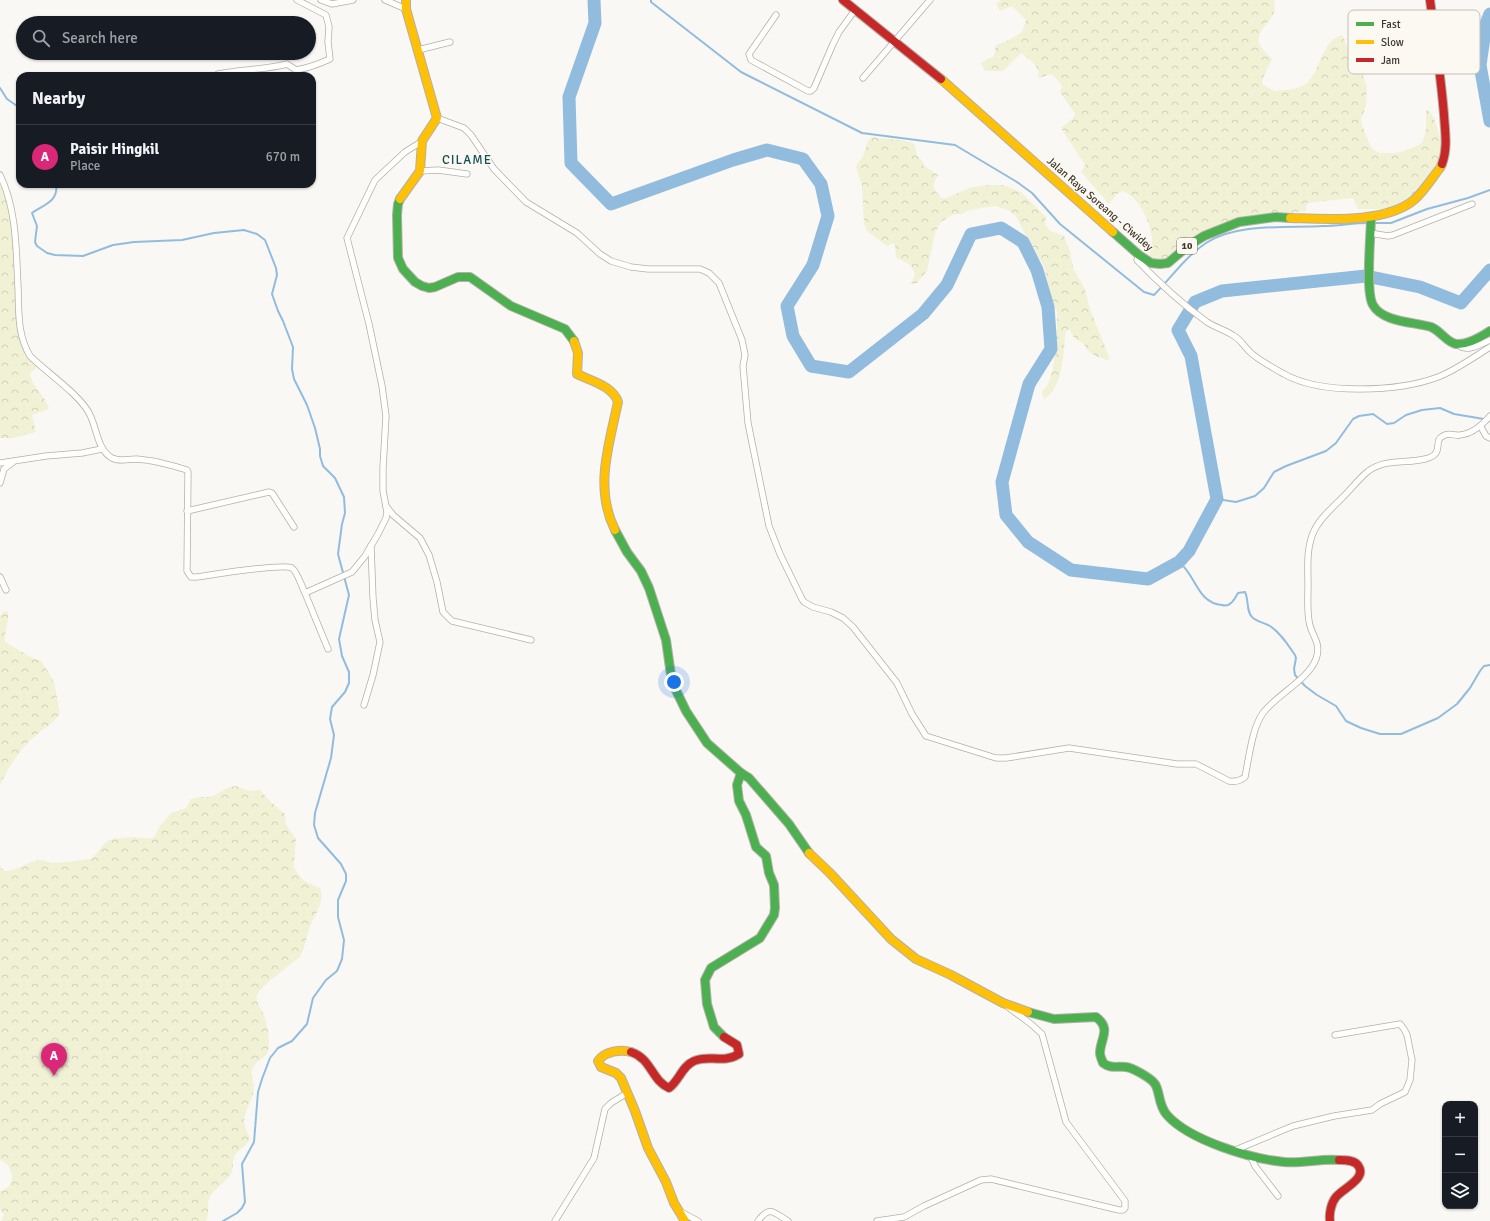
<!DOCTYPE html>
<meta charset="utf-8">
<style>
body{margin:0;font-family:Signika,sans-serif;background:#20242c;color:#f1f3f6}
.controls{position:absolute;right:12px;bottom:12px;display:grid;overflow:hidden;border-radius:8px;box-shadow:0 1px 3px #0004}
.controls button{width:36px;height:36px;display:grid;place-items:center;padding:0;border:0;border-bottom:1px solid #363941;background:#171b24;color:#f1f3f6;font:20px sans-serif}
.you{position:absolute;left:674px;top:682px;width:14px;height:14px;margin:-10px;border:3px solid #fff;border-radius:50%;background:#1a73e8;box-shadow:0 0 0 6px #1a73e833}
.badge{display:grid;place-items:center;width:26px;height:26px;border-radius:50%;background:#db2777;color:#fff;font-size:13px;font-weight:700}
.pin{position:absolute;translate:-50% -33px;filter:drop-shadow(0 1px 2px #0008)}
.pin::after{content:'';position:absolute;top:21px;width:14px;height:12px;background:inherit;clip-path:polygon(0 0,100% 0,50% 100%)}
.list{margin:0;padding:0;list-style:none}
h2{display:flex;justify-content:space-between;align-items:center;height:52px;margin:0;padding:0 16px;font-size:17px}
h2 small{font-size:13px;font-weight:400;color:#9ea1a6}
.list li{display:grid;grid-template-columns:26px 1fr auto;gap:12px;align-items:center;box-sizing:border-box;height:64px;padding:0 16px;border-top:1px solid #363941}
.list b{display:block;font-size:15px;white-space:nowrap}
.list p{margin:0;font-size:13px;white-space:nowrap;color:#9ea1a6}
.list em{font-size:13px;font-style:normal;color:#9ea1a6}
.icon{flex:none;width:22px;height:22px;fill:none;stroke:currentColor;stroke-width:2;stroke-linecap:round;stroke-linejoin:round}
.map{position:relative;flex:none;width:1490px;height:1221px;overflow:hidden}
.search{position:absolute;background:#171b24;box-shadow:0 1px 3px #0004;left:16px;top:16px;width:300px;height:44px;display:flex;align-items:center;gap:10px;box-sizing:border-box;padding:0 14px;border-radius:22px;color:#9ea1a6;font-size:15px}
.panel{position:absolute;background:#171b24;box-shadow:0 1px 3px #0004;left:16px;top:72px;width:300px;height:116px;border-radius:12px}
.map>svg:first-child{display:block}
.forest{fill:url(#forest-crowns)}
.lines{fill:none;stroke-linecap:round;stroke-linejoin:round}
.stream{stroke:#92bcde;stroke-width:2}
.river{stroke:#92bcde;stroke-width:13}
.street-casing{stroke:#b4b0a9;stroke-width:7}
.fast-casing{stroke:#b4b0a9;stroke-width:10}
.slow-casing{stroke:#b4b0a9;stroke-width:10}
.jam-casing{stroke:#b4b0a9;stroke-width:10}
.street{stroke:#fefefd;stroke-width:5.5}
.fast{stroke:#4caf50;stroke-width:8}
.slow{stroke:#ffc107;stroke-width:8}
.jam{stroke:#c62828;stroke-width:8}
.labels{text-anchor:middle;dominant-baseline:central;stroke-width:3;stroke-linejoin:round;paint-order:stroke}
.shield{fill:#fcf9f2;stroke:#787367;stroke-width:1}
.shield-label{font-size:10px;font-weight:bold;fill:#40392b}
.street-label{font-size:11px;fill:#40392b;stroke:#fcf9f2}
.quarter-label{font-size:13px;letter-spacing:1px;fill:#134f57;stroke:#fcf9f2}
.key{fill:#fcf9f2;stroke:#c4bfb6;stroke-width:1}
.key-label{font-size:11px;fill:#40392b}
</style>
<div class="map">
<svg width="1490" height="1221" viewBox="0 0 1490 1221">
<defs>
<pattern id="forest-crowns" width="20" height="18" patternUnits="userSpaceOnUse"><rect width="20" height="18" fill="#f1f2d5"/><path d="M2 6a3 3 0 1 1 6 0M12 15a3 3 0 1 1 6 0" fill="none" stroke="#d0d0b7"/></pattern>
</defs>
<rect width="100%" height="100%" fill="#faf8f4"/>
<g class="forest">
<path d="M1001,0H1274C1274,3 1275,7 1275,9C1273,21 1253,33 1260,45C1262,49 1268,54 1272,59L1263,78L1262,84L1274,91C1284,90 1299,90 1307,83C1321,70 1322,38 1343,35L1351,60L1363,75L1367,87L1366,106L1361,119L1362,125L1370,145L1374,150L1380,153H1396L1410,149L1422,143L1426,130V112L1428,109C1439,122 1440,142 1444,158L1412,196L1390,209H1358L1353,198L1307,203L1306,211L1242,219L1221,223L1170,258L1151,260C1147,252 1153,246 1152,238C1150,222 1139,197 1123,191L1117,194L1109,204L1081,172L1085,165L1061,128L1074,117L1075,114L1060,92L1062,86L1054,76L1050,74L1040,78L1038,76C1041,66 1028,59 1021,53L1003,71H985L981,63L994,56L996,45L1007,41L1022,32L1026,20L1012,6L1000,11L996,4Z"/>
<path d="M872,137C882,139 907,139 914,144C916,147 916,151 916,154L923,162V165L938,175C931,187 933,191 944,199L969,188L986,185H1003L1021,192L1046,217L1045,223L1049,230L1064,236L1070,251L1073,268L1085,289L1090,309L1110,359L1106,360L1100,357H1097L1087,350L1084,344L1075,339L1069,329L1066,331C1063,350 1064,388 1044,399L1042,393L1043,390L1048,385L1053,368L1057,330V313L1050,295L1044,266L1031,246L1016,216L1008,210L995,206L970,210L961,214H954L941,222L935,233L927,271L917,283L910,284L915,275C912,264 906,262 896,258L895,245L893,243L887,246L884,244L867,231L864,224L862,186L856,166L863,156L868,141Z"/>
<path d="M0,179L10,208L14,239L17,328L23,348L37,368L30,373C31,386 46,396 49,409L32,415L36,432L13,438H0Z"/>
<path d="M4,611L8,612C9,623 4,632 5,642L31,657L41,661L49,673L54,682L60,713C54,724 44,728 35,736C21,747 8,769 0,784V616Z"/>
<path d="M236,786L250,791L260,790L271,802L285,814L286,824L296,839L294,868L304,881L320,888C326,903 313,916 309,930C306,939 305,948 300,957C291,964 260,987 257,995C255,1002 261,1008 264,1015C267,1025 271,1040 268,1051C266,1058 258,1060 254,1066C249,1073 254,1080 254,1087C254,1098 246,1108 244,1119C244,1126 248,1133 250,1139C247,1146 240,1148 236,1154C231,1160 234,1166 232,1172C229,1179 216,1188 211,1195C205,1203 211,1211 206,1221H1L4,1215L0,1209V1191C17,1187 15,1166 0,1160V865L4,871C17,872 28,860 41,860C45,860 49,863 53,863C57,863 89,860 92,858C99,853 102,842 112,839C118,838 126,837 133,837C141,837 146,840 154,837L160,826L171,813L186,808L191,799L200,797H207L215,795L229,787Z"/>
</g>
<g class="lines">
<g class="stream">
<path d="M651,0V2L741,72L862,133L955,145L1017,182L1032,193L1060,224L1144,292L1154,295C1171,278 1185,257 1206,243C1237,223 1286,228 1323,226C1338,226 1353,223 1368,223"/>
<polyline points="0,88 7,99 20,108"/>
<path d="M56,184C59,202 43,205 32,213L37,226L35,242L37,246L47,253L55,255L83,256L113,245L134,242L182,240L214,233L244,230L257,234L265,240L276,268L277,275L272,294L278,311L283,321L293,347L292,369L294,379L307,405L315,428L320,449V456L323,466L335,478L344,497L345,513L342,524L338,554L349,595L339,639L342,656L349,672V683L345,692L332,707L330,719L334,735L331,758L315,813L314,825L318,838L341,864L346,874V881L338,900V917L344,940L342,959L337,971L326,980L313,998L307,1024L292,1041L278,1048L270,1058L262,1079L258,1092L254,1142L242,1164L245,1202L242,1208L237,1213L223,1221"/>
<polyline points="1373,223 1391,223 1427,209 1468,198 1490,190"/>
<polyline points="1217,499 1236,502 1255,496 1264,488 1274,472 1286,466 1326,451 1336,443 1353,419 1359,416 1373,414 1387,424 1394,423 1406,415 1422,410 1440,408 1454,414 1490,420"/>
<path d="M1179,562C1196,575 1197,603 1222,605C1225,606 1228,606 1231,603C1234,601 1236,596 1238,593L1245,592C1249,600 1246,613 1253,618C1258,622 1265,623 1270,626C1281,633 1288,645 1295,655L1296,658L1294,669L1295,675L1305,686L1317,695L1336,706L1346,721L1361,728L1380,734H1401L1438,718L1457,704L1470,688L1480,671L1484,666L1490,665"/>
</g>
<g class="river">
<polyline points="594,0 595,23 569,97 571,163 611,204 733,160 767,150 803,159 821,184 828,216 813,265 787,306 793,336 811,366 849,372 923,314 947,285 971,234 1001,228 1023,242 1037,270 1048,307 1051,349 1029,384 1002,482 1006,515 1028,542 1071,570 1148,579 1179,562 1189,551 1217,499 1191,356 1178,330 1195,302 1222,291 1366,276 1420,287 1461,303 1490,270"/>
<polyline points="1490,14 1486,24 1480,65 1490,121"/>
</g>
<g class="street-casing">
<g id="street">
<polyline points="321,0 332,4 353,0"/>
<polyline points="385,0 406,9"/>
<polyline points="776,15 749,54 751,60 808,91 811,91 814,88 833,44 839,32 855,10"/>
<polyline points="418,50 450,42"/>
<path d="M218,74C241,69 265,70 287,64L296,70C308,68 319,64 330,59L328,42L329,27L326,15L297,0"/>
<polyline points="863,78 930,0"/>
<path d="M437,118L464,128L471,135L494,169L526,202L577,233L600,254L611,261L631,267L648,269H700L709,273L719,283L742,340L745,355L743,366L748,423L769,526L780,554L802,599L804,602L813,607L831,612L843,618L853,627L897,683L912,714L926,736L996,758H1006L1069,748L1177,764H1196L1229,781C1235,782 1240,781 1245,777C1249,758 1252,728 1263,713C1276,695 1308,680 1316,659C1322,642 1311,636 1309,621C1307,609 1308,597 1308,585C1308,567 1306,548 1314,531C1320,518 1333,507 1343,497C1351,489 1358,480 1366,473C1383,458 1405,464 1425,459C1446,454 1432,441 1443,436C1449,432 1454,436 1460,435C1473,434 1483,424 1490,416"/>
<polyline points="420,171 438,170 467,174"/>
<path d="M0,175C17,210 16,250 18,287C19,312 17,334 30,356C46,372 79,394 89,413C97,427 97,450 112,458C120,462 128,459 136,459C153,460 171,465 187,470L188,472L187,571L191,577H197C211,575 283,563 292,568C297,571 302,587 305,593L352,572L365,556L378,534L386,518L387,512L383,491V468L386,416L382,386L369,324L347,238L375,180L405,152L421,142"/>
<polyline points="1370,233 1388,236 1393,235 1472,204"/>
<path d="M1139,255L1137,260C1159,283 1182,304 1207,322C1216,328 1226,330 1234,336C1241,340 1243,345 1249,351C1255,358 1275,369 1284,374C1321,395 1398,392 1438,377C1456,370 1474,357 1490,347"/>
<path d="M1459,344L1461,347C1470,351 1481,344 1490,340"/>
<polyline points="1481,427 1486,436 1490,438"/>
<polyline points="0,463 46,456 82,453 102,449"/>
<polyline points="0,483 4,469 13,462"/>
<polyline points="386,506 393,515 420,538 429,555 437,582 443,612 452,621 531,640"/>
<polyline points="187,511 269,492 272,493 294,527"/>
<polyline points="0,577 6,590"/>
<polyline points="305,593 328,649"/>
<polyline points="364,705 373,675 380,642 375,620 373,598 371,546"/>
<polyline points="1233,1151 1293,1126 1334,1116 1372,1110 1380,1104 1405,1092 1410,1080 1412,1060 1407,1035 1404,1029 1400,1024 1335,1035"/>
<polyline points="1250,1155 1255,1166 1278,1196"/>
<polyline points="679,1211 698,1221"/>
<polyline points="555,1221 594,1158 605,1109 611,1103 627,1093"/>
<path d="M758,1221C770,1205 773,1212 788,1221"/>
<polyline points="877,1221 904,1217 924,1206 981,1180 991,1179 1119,1210 1123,1210 1125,1208 1125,1201 1066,1122 1042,1034 1031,1024 1008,1007"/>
</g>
</g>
<g class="fast-casing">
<g id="fast">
<polyline points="400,199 398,204 397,215 398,258 403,269 415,282 422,286 429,288 435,287 458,277 470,277 511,306 565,329 574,341"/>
<path d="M1371,217C1371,235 1365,292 1373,305C1382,322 1414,322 1431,327C1441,331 1446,342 1456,344C1468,345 1481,337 1490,331"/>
<polyline points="1113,232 1139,255 1151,263 1160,264 1168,263 1188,246 1204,236 1239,222 1276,217 1290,218"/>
<polyline points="615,530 627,552 641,571 649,588 666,640 672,682 686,711 707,743 741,773 749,778 789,824 809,853"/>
<path d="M1028,1012L1054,1019L1096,1017C1112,1029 1100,1039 1100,1053C1100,1056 1102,1060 1103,1063C1111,1069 1117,1066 1126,1067C1133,1068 1151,1078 1155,1084C1160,1091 1158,1105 1167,1115C1189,1140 1251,1159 1284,1162C1303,1164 1321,1158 1339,1160"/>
<polyline points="724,1037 714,1027 707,1004 705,980 711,968 760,938 774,915 775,908 774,885 769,873 766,856 756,847 746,815 739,801 737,785 741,773"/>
</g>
</g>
<g class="slow-casing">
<g id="slow">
<polyline points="941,79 1113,232"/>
<polyline points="400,199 420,171 422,141 437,118 406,9 406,0"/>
<path d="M1290,218C1325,219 1387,224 1415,199C1424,191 1432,178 1440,168L1442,164"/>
<path d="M574,341L578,353L577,374C591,381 613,386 618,402C609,445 594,488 615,530"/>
<polyline points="809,853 829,872 891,939 916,959 951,975 1003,1003 1028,1012"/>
<path d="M631,1052C621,1049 605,1051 598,1061L601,1067L616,1073L621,1078L635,1111L648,1148L666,1182L674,1203L685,1221"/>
</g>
</g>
<g class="jam-casing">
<g id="jam">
<polyline points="843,0 941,79"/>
<path d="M1430,0C1435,38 1441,77 1444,115C1445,132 1448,148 1442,164"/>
<path d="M631,1052C651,1058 652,1081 669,1088C679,1081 682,1066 694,1061C709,1054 723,1064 739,1054L737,1045L724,1037"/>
<path d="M1330,1221C1329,1214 1331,1203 1336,1197C1342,1189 1366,1179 1359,1167C1356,1160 1346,1160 1339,1160"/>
</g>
</g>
<use href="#street" class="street"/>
<use href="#fast" class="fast"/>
<use href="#slow" class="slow"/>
<use href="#jam" class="jam"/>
</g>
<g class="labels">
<rect class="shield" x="1177" y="238" width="20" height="16" rx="3"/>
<g class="shield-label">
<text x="1187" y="246">10</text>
</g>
<g class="street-label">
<text transform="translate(1100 204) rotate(41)">Jalan Raya Soreang - Ciwidey</text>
</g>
<g class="quarter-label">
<text x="467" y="160">CILAME</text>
</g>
</g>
<rect x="1348" y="10" width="132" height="64" rx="6" class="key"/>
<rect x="1356" y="22" width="18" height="4" fill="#4caf50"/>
<rect x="1356" y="40" width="18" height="4" fill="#ffc107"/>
<rect x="1356" y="58" width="18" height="4" fill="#c62828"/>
<g class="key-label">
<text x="1381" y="28">Fast</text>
<text x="1381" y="46">Slow</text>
<text x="1381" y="64">Jam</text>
</g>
</svg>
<div class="controls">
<button>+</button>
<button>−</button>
<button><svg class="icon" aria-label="layers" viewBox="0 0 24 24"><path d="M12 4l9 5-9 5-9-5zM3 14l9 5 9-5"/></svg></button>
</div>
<div class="you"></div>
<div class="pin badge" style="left:54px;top:1076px">A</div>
<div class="search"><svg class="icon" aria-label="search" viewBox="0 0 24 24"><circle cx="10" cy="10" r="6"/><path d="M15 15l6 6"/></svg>Search here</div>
<section class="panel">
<h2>Nearby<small></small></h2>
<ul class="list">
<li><span class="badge">A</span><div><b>Paisir Hingkil</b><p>Place</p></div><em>670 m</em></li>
</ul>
</section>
</div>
